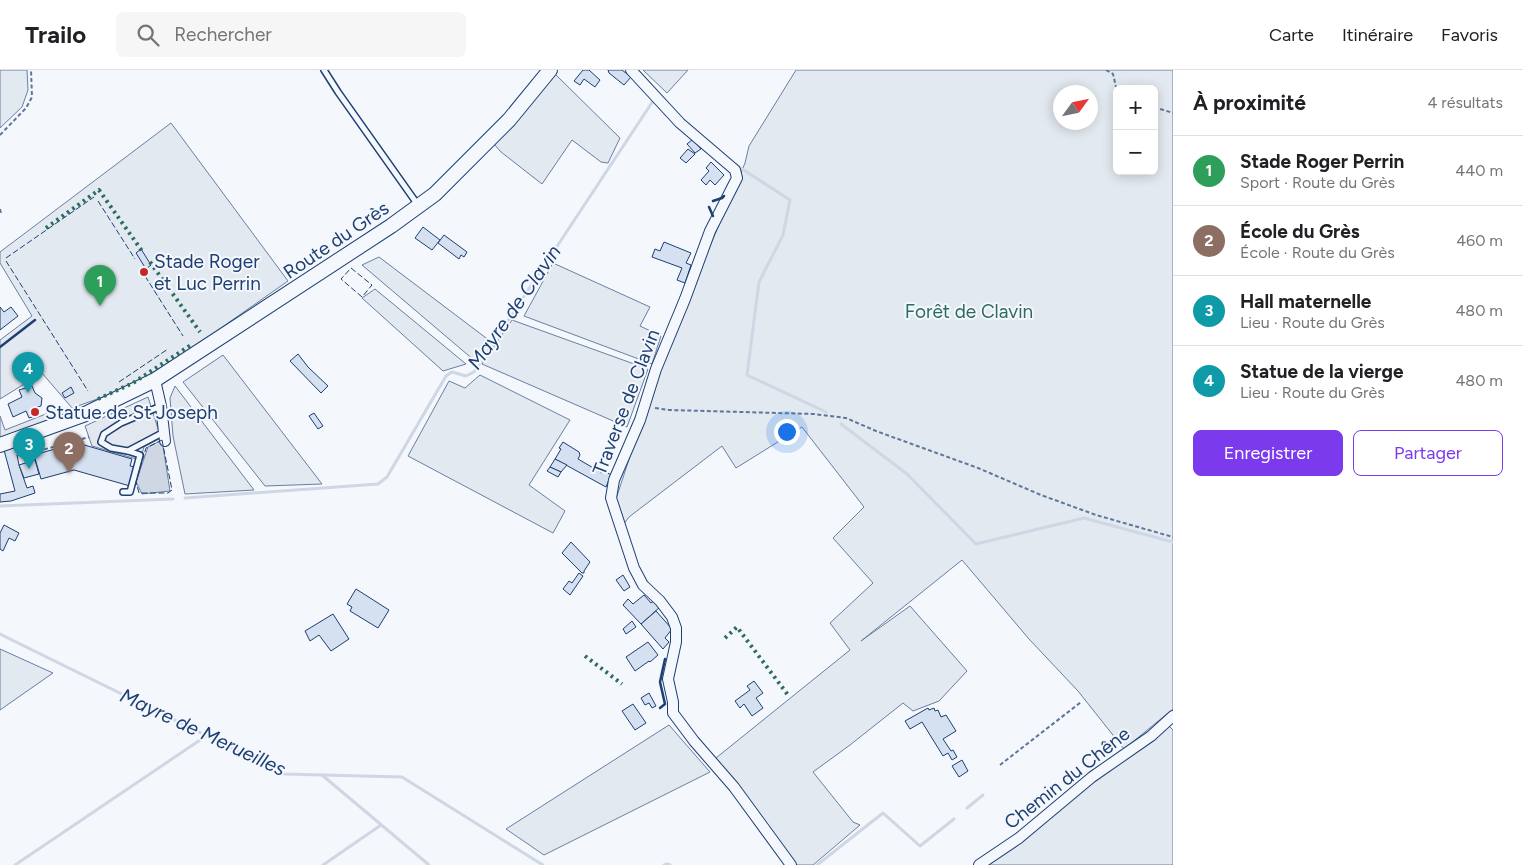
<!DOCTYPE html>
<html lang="fr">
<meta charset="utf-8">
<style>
body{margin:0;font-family:Figtree,sans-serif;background:#f6f6f6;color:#202124}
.controls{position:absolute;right:15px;top:15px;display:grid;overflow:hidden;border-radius:8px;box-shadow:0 2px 12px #0003}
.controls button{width:45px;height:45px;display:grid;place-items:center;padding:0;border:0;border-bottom:1px solid #e0e0e0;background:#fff;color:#202124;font:25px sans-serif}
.compass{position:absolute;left:1053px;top:15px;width:45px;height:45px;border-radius:50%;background:#fff;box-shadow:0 2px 12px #0003;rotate:57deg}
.you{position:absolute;left:786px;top:361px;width:18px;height:18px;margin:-12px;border:4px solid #fff;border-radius:50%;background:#1a73e8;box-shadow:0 0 0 8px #1a73e833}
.badge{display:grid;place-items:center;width:32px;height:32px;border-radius:50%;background:#7c3aed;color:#fff;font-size:16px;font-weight:700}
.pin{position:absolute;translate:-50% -41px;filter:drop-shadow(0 1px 2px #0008)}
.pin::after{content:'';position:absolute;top:26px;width:18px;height:15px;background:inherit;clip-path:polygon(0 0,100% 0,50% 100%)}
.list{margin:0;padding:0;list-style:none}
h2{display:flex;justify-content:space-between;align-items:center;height:65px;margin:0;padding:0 20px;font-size:21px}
h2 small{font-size:16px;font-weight:400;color:#757577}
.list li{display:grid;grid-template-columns:32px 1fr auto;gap:15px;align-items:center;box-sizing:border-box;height:70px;padding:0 20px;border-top:1px solid #e0e0e0}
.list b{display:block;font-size:19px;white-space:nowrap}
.list p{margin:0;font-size:16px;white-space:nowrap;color:#757577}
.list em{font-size:16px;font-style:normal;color:#757577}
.actions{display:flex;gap:10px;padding:15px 20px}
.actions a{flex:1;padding:11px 0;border:1px solid #7c3aed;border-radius:8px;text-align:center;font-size:18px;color:#7c3aed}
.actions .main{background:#7c3aed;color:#fff}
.icon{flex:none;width:28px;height:28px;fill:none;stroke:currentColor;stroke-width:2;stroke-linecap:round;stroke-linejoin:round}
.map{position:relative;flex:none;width:1173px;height:795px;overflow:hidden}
header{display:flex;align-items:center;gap:30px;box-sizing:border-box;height:70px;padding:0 25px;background:#fff;border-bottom:1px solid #e0e0e0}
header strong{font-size:24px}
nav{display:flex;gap:28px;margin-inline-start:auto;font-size:18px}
.search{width:350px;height:45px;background:#f6f6f6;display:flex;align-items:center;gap:12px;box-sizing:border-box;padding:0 18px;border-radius:8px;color:#757577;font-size:19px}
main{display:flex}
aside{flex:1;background:#fff}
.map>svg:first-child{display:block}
.green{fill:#e3e9f0;stroke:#687fa3;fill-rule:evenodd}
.parking{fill:#e3e8f0;stroke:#687fa3}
.water{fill:#cfd7e4;stroke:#687fa3}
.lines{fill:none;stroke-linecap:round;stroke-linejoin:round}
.stream{stroke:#cfd7e4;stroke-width:3}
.building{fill:#d5e0f0;stroke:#1d3f73}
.lane-casing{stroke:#1d3f73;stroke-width:8}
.street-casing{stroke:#1d3f73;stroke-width:12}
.secondary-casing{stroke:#1d3f73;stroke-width:16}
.path{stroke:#5e769c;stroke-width:2;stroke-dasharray:4 2.5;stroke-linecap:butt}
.lane{stroke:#f4f7fb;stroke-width:5}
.street{stroke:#f4f7fb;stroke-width:10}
.secondary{stroke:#f4f7fb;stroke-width:14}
.hedge{stroke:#2c6c60;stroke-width:4;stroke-dasharray:2.5 4;stroke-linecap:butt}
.fence{stroke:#1d3f73;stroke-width:1;stroke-dasharray:6 2.5;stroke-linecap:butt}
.wall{stroke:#1d3f73;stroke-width:2.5}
.poi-dot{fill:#c62828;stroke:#f4f7fb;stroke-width:2}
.labels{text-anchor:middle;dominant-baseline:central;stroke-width:4;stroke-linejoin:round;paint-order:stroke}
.street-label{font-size:19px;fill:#1d3f73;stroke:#f4f7fb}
.poi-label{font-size:19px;fill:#1d3f73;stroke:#f4f7fb;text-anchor:start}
.park-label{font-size:19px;fill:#2c6c60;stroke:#f4f7fb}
.water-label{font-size:20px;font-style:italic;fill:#1d3f73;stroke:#f4f7fb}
</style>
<header>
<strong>Trailo</strong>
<div class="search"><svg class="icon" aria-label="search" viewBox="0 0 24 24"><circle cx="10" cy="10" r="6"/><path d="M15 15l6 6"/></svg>Rechercher</div>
<nav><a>Carte</a><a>Itinéraire</a><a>Favoris</a></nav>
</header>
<main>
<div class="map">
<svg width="1173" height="795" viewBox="0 0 1173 795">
<rect width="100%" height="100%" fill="#f4f7fb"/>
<g class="green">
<polygon points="0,0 27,0 28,20 22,37 0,58"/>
<polygon points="643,0 688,0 667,23"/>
<path d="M796,0H1173V639L1124,679L1078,621L1029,569L962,490L861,571L910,536L967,601L939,631L913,641L903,633L850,675L813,702L853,752L860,755L813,795H796L758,741L716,688L850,580L830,553L873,513L833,468L864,437L802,357L736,398L722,376L629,447L623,455L616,429L647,334L665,283L745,93L749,76ZM1117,19H1154V101H1117ZM1060,22H1090V52H1060Z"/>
<polygon points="555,4 620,68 608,93 601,92 572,70 542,114 501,82 494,74"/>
<polygon points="171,53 288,211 211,265 131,317 72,338 42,303 0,329 0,270 32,246 0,193 0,182"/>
<polygon points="379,187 490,271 475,291 362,195"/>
<polygon points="553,193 650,237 640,256 661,266 652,294 524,246"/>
<polygon points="375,219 466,294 443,301 362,228"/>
<polygon points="512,250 648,299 627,357 482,294"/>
<polygon points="223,285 322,414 265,416 183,312"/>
<polygon points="480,305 570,350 529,415 565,441 553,463 408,386 449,311 465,318"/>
<polygon points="175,316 254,420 185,424 173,366 170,328"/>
<polygon points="0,579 53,603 0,640"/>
<polygon points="669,655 710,702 544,785 506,759"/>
<polygon points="1168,655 1173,660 1173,795 987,795 1026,769 1086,717 1143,677"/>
</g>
<g class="parking">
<polygon points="148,327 161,368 144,377 140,390 92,376 85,356"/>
<polygon points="51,342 55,353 0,371 0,346 5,360"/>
</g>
<polygon class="water" points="162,370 170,421 142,424 136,412 148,377"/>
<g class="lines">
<g class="stream">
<polyline points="639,2 648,12"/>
<polyline points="736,95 790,130 783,165 759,212 747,305 826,342"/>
<polyline points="841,354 907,404 976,474 1084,448 1173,472"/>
<polyline points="185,428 378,414 387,407 446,306 452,302 466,306 474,302 653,31"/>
<polyline points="0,436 173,429"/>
<polyline points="0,564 284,704 402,707 543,795"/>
<polyline points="322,705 429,795"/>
<polyline points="967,738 983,725"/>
<polyline points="15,795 206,666"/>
<polyline points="323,795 381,755"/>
<polyline points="664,795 667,794 670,795"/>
<polyline points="817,795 883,743 920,776 954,749"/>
</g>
</g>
<g class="building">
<polygon points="583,0 589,0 600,10 595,17 584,9 580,15 574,11"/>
<polygon points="608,0 622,0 631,7 624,15 609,3"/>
<polygon points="693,69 701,79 695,83 687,74"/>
<polygon points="688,79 695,84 686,93 680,88"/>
<polygon points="711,92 724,105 715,115 710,110 706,115 701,110 709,101 706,98"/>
<polygon points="423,157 440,170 432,180 415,168"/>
<polygon points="444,165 467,182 464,187 461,185 459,189 438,173"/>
<polygon points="664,172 691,183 686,193 691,195 685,213 677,210 682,198 652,187 655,179 660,181"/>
<polygon points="141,179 151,195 146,199 136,183"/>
<polygon points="0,237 4,242 11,237 18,246 0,260"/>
<polygon points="298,284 308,297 328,316 321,323 290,291"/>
<polygon points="32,316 35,323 42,328 41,336 35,338 38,345 29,348 26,341 13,347 8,334 22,327 19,320"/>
<polygon points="71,317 74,323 65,328 62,323"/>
<polygon points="314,343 323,356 318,359 309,346"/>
<polygon points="563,372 579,382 580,385 578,389 602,403 603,400 611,405 606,417 555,389 561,379 559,378"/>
<polygon points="81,374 132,389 130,396 135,397 130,416 74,400 41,409 34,385 55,379 57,384 68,381 68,378"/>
<polygon points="20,375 22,384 17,385 19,395 27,418 33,416 35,423 11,431 0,432 0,424 15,421 4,380"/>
<polygon points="555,389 567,395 561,402 550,397"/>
<polygon points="35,390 39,404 24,408 19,395"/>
<polygon points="550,397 561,402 558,407 547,401"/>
<polygon points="4,455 19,463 15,471 9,468 3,481 0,479 0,463"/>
<polygon points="571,472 590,492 584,501 584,503 582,503 562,483"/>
<polygon points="579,503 583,506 570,525 563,519 569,511 572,513"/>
<polygon points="623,505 630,517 624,521 616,510"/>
<polygon points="356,519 389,540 378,558 350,541 352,537 347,534"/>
<polygon points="644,525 651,533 655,530 660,537 641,554 623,535 628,529 633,534"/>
<polygon points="656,541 672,559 665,568 669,572 663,579 641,554"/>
<polygon points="333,544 349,569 331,581 319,565 310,571 305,561"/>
<polygon points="632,551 636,557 626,564 623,559"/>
<polygon points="648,572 658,585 650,592 649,591 635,601 626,587"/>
<polygon points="754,611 763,623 756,628 763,638 752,646 744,634 740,638 735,631 750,620 747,616"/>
<polygon points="649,623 656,636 652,638 649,633 645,635 641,628"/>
<polygon points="633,634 646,653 635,660 622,641"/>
<polygon points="928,638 929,640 934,638 935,641 938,640 941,647 946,645 956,661 943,669 951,681 953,680 957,687 952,690 948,683 943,686 922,652 910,659 905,651"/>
<polygon points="962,690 968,701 959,707 952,696"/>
</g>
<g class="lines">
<g class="lane-casing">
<g id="lane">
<polyline points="324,0 338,22 418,135"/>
<polyline points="161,336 121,353 104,364 101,372 111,378 128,381 164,362"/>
<polyline points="123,422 130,422 140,385 128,381"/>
</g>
</g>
<g class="street-casing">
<g id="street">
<polyline points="631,0 680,53 735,100 737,108 710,161 685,229 656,299 640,350 614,410 611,428 634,498 643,515 660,531 672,547 676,558 676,572 668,609 673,632 673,643 694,671 734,717 791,795"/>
<polyline points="155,310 161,336 165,371"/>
<polyline points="979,795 1019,768 1092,707 1151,666 1173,646"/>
</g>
</g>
<g class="secondary-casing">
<polyline id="secondary" points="0,375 83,345 155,310 391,156 435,124 509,50 550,0"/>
</g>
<g class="path">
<polyline points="1106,0 1113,4 1116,17 1119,19"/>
<polyline points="1154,37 1173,43"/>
<polyline points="0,65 26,38 32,27 31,0"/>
<polyline points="0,139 1,143 0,144"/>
<polyline points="655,338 669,340 814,344 846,348 876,361 978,398 1041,425 1096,445 1173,467"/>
<polyline points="23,380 24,385 89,367"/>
<polyline points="1000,695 1081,632"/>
</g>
<use href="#lane" class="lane"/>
<use href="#street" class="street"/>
<use href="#secondary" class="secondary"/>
<g class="hedge">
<polyline points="46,158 99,120 142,181"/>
<polyline points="150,192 200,262"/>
<polyline points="98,329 133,313 191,275"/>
<polyline points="725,568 737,557 788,625"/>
<polyline points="585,586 622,614"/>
</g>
<g class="fence">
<polyline points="98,131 135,189"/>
<polyline points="6,188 94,127"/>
<polyline points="6,191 88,321"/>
<polygon points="351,198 372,215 362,227 341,209"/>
<polyline points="145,206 183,266"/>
<polyline points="119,312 168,279"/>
<polygon points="162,370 172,420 168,423 139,423 136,412 146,378"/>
</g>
<g class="wall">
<polyline points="713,131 722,128 724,126"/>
<polyline points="709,137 713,146"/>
<polyline points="0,277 35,250"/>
<polyline points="660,638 665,634 660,612 665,589"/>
</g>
</g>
<g class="poi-dot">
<circle cx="144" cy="202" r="5"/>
<circle cx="35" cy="342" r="5"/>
</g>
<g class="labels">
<g class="street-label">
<text transform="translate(336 170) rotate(-34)">Route du Grès</text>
<text transform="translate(626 332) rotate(-69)">Traverse de Clavin</text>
<text transform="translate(1067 708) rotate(-38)">Chemin du Chêne</text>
</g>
<g class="poi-label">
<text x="154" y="191">Stade Roger<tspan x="154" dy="22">et Luc Perrin</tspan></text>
<text x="45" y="342">Statue de St Joseph</text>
</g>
<g class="park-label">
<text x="969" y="241">Forêt de Clavin</text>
</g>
<g class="water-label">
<text transform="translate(514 237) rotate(-55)">Mayre de Clavin</text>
<text transform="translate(203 662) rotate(25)">Mayre de Merueilles</text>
</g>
</g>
</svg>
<div class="controls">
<button>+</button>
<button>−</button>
</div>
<svg class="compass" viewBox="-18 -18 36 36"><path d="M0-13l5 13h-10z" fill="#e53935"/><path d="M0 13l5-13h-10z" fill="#757577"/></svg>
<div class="you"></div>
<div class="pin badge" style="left:100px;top:236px;background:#2e9e5b">1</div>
<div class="pin badge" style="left:69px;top:403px;background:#8d6e63">2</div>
<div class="pin badge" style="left:29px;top:399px;background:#0f9aa8">3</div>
<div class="pin badge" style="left:28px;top:323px;background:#0f9aa8">4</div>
</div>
<aside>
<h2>À proximité<small>4 résultats</small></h2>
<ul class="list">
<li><span class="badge" style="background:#2e9e5b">1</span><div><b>Stade Roger Perrin</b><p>Sport · Route du Grès</p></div><em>440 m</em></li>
<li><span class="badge" style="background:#8d6e63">2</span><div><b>École du Grès</b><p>École · Route du Grès</p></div><em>460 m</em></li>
<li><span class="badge" style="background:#0f9aa8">3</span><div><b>Hall maternelle</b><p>Lieu · Route du Grès</p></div><em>480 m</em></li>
<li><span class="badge" style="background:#0f9aa8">4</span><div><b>Statue de la vierge</b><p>Lieu · Route du Grès</p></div><em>480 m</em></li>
</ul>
<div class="actions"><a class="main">Enregistrer</a><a>Partager</a></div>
</aside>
</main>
